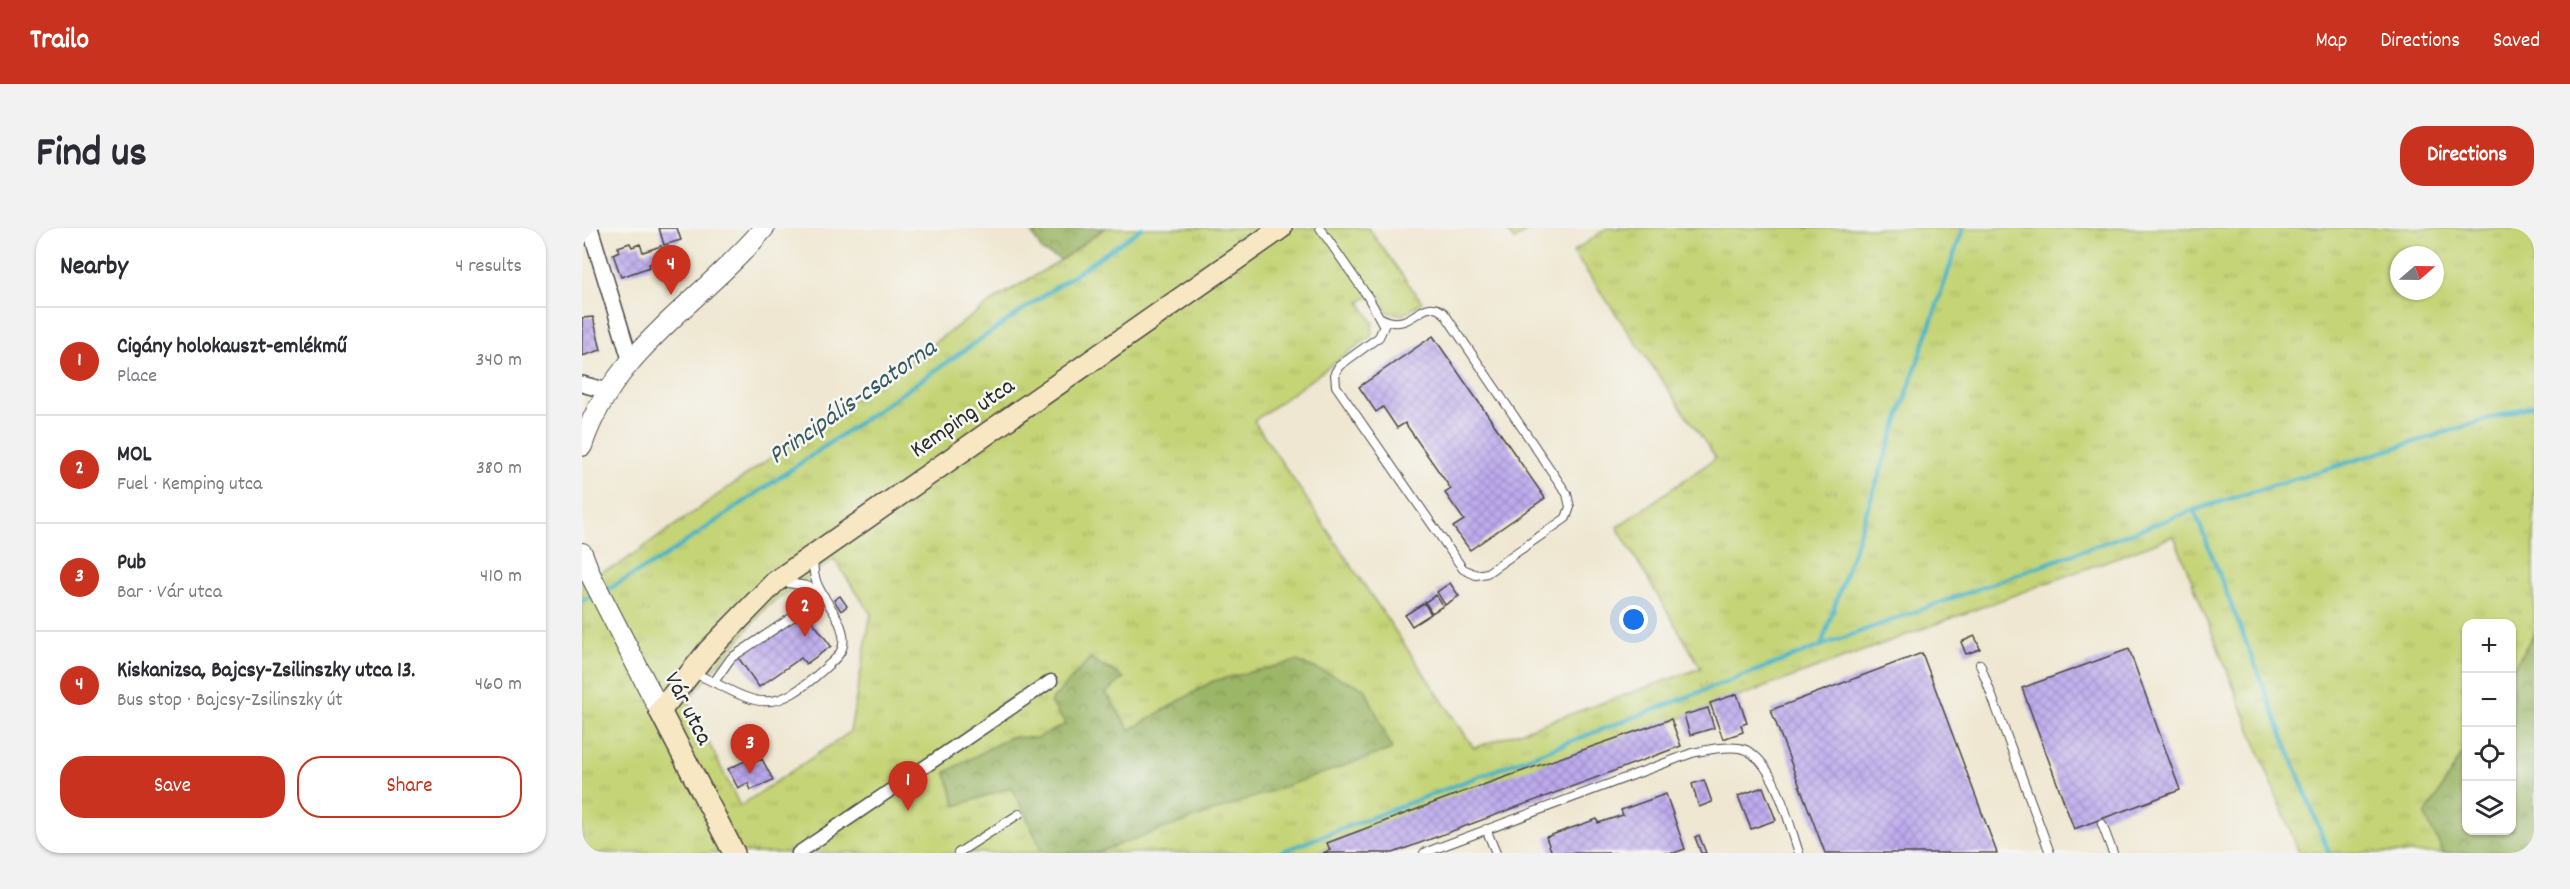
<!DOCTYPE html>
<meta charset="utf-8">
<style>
body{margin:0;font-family:Dekko,sans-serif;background:#f2f2f3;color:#2b2b33}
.controls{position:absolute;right:18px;bottom:18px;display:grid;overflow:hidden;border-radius:12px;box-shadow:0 2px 4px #0004}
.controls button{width:54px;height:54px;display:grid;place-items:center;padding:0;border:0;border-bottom:2px solid #e1e1e2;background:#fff;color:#2b2b33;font:30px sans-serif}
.compass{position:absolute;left:1808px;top:18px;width:54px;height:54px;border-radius:50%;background:#fff;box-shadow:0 2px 4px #0004;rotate:70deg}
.you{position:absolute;left:1052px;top:392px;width:21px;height:21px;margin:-15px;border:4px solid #fff;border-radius:50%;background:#1a73e8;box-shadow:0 0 0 9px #1a73e833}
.badge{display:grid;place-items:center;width:39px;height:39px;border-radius:50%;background:#c8321e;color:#fff;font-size:20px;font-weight:700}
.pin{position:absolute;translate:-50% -50px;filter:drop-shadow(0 2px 3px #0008)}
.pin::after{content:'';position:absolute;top:32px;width:21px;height:18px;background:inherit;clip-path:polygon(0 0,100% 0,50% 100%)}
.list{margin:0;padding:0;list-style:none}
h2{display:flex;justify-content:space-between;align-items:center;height:78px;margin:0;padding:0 24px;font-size:26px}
h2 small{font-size:20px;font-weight:400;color:#7c7c81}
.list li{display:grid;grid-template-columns:39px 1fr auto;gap:18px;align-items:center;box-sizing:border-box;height:108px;padding:0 24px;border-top:2px solid #e1e1e2}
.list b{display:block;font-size:22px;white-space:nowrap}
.list p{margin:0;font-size:20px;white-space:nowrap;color:#7c7c81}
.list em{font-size:20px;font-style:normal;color:#7c7c81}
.actions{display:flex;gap:12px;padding:18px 24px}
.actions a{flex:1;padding:14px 0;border:2px solid #c8321e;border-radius:24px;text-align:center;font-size:21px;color:#c8321e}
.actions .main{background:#c8321e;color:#fff}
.icon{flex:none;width:33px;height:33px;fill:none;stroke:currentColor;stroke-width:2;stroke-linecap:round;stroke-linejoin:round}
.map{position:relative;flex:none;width:1952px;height:625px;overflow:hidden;border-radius:24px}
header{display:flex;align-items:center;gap:36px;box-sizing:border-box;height:84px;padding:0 30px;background:#c8321e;color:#fff}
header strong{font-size:28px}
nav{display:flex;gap:33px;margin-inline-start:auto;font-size:21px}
.intro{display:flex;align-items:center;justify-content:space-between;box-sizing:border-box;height:144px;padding:0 36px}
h1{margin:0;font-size:42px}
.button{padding:15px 27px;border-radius:24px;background:#c8321e;color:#fff;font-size:21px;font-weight:700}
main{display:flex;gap:36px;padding:0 36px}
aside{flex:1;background:#fff;border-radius:24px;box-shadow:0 2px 4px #0004}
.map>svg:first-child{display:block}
.grass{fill:url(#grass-tufts);stroke:#788050;stroke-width:1.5;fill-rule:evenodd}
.forest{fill:url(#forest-crowns);stroke:#647049;stroke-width:1.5}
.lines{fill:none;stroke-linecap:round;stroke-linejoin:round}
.stream{stroke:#47b4c4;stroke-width:4.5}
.building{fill:url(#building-cross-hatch)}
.service-casing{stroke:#484744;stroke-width:10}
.pedestrian-casing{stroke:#484744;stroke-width:15}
.minor-casing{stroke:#484744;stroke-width:18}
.tertiary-casing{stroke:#484744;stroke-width:22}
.secondary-casing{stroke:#484744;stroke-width:24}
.service{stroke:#fff;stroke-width:8}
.pedestrian{stroke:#fff;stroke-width:12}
.minor{stroke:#fff;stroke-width:15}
.tertiary{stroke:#fff;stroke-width:20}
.secondary{stroke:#f8e7c3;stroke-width:21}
.labels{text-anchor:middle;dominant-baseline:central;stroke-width:5;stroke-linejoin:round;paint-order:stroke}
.street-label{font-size:24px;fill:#2b2b2b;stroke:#f6f6f2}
.water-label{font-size:26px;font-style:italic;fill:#355b61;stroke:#f6f6f2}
</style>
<header>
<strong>Trailo</strong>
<nav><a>Map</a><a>Directions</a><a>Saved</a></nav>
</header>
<div class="intro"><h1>Find us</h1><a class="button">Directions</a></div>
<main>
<aside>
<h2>Nearby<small>4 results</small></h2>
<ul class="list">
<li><span class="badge">1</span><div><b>Cigány holokauszt-emlékmű</b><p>Place</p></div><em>340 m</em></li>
<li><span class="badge">2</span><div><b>MOL</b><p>Fuel · Kemping utca</p></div><em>380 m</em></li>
<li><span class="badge">3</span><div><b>Pub</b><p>Bar · Vár utca</p></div><em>410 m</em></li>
<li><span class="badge">4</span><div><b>Kiskanizsa, Bajcsy-Zsilinszky utca 13.</b><p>Bus stop · Bajcsy-Zsilinszky út</p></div><em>460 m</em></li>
</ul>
<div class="actions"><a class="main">Save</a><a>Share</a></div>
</aside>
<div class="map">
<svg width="1952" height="625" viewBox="0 0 1952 625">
<defs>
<pattern id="grass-tufts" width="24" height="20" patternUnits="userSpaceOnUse" patternTransform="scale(1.5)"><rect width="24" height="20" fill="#c5d476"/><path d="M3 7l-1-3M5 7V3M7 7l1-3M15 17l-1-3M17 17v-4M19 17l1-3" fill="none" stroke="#a9b666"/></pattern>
<pattern id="forest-crowns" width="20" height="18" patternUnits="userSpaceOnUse" patternTransform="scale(1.5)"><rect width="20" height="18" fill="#9cb667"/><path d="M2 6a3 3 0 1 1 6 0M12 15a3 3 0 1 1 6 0" fill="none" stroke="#7f9455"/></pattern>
<pattern id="building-cross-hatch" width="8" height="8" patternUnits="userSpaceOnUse" patternTransform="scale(1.5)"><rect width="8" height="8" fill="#bdaaee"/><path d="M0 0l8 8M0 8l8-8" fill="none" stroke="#9a8bc1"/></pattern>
</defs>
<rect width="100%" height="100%" fill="#f6f6f2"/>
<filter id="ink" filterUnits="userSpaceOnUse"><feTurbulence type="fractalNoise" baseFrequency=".0167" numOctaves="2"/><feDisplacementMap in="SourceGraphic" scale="12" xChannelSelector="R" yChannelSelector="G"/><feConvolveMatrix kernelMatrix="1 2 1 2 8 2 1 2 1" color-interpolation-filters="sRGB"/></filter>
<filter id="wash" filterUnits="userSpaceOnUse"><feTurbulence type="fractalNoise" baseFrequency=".008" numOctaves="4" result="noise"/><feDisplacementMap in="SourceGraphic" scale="24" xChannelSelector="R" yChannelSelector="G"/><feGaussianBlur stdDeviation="1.35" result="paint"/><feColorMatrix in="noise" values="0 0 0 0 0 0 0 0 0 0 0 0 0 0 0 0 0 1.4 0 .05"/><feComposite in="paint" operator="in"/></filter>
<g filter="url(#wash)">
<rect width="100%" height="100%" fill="#efe7d1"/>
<g class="grass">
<path d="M523,0H786L840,74L821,87L806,84L792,65L778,74L791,95L789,108L672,193L892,520L1119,440L1035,299L1134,230L991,24L1025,0H1952V405L1930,443V395H1884V519L1844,588L1862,625H1717L1592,308L734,625H0V350L35,338L417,69L479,32ZM1817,27H1853V63H1817ZM252,331L289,386L268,504L158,578L106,473L184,379Z"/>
<polygon points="923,0 949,0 932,12"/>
</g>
<g class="forest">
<polygon points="447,0 523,0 479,32 460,23"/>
<polygon points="1952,405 1952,625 1862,625 1843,588 1884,519 1884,602 1930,602 1930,443"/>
<polygon points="508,430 542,450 524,465 548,502 631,453 715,433 783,460 810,521 513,625 461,625 430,559 374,578 364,544 428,509 455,510 484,496 468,474"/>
</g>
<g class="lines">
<g class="stream">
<polyline points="1612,282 1747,625"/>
<polyline points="23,363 82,329 560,0"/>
<polyline points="0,373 12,367"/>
<polyline points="1239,418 1381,0"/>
<polyline points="696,625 1239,418 1612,282 1952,177"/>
</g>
</g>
<g id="blocks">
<g class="building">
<polygon points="77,0 95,0 99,12 82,17"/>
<polygon points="48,15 50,19 58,16 61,24 79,18 82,27 75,30 76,33 67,36 68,39 39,49 31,26 37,23 36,19"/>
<polygon points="11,89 19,122 0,128 0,90"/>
<polygon points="851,108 963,270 888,322 871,299 882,292 863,265 869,261 823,195 815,200 801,179 794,184 777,159"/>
<polygon points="868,355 877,368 863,377 855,364"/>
<polygon points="854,367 861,378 850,385 843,374"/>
<polygon points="258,368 265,378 259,383 252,372"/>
<polygon points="842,375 849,386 830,398 823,387"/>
<polygon points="222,382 249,418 224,436 219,430 177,459 155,428"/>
<polygon points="1393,408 1398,421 1384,426 1379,414"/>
<polygon points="1547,421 1598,562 1492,601 1440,460"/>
<polygon points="1340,425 1415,625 1243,625 1189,482"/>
<polygon points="1155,466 1165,495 1159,497 1161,504 1141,511 1128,475"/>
<polygon points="1126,480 1132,500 1108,507 1102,487"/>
<polygon points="1089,491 1099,518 811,625 741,625 748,622 745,615 878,565"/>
<polygon points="167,531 169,536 180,531 191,552 169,562 166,555 156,560 146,541"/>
<polygon points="1122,552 1130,574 1117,579 1110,556"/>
<polygon points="1181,559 1194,592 1169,601 1156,568"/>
<polygon points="1084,566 1103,621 1092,625 970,625 964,609 1015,591 1016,595 1041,587 1039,582"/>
<polygon points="1117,607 1124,625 1119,625 1113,609"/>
</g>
</g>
</g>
<g filter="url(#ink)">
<use href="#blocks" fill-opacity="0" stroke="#484744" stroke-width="1.5"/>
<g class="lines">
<g class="service-casing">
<g id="service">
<path d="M738,0L786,69L802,98L797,109L757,138L753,145L754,158L881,341L894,347L905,345L984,290L988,279L985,266L862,85C838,66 831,107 799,90"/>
<polyline points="200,354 225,358 238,364"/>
<polyline points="1398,436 1468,625"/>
<path d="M112,445C173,472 184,494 242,441C253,431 264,424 261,407C257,380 227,362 232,332"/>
<polyline points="132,454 149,430 242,368"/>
<polyline points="1520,596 1531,625"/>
<polyline points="904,601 914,625"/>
<polyline points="376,625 437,586"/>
<path d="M842,625L1110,525C1125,522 1142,518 1157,520C1191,525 1207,596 1217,625"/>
</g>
</g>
<g class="pedestrian-casing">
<polyline id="pedestrian" points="216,625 469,453"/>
</g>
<g class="minor-casing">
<g id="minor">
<polyline points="8,0 48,131"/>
<polyline points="0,156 25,163"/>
</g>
</g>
<g class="tertiary-casing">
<g id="tertiary">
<path d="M0,218C30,123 121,73 182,0"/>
<polyline points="0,325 8,346 78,483"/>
</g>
</g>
<g class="secondary-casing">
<polyline id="secondary" points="152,625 78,483 127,422 193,354 699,0"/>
</g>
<use href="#service" class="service"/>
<use href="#pedestrian" class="pedestrian"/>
<use href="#minor" class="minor"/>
<use href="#tertiary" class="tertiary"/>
<use href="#secondary" class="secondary"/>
</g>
</g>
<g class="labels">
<g class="street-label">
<text transform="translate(381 191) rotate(-35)">Kemping utca</text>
<text transform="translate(105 481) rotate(63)">Vár utca</text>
</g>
<g class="water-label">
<text transform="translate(271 175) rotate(-35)">Principális-csatorna</text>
</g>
</g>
</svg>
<div class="controls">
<button>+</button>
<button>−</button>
<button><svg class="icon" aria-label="locate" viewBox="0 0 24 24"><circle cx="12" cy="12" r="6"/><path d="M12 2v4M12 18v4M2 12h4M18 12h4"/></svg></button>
<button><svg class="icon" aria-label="layers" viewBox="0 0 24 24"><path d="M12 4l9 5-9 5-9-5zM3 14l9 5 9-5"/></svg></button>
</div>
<svg class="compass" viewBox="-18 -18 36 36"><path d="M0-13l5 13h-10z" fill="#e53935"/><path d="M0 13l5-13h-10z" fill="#7c7c81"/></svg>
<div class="you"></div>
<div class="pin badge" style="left:326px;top:583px">1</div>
<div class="pin badge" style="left:223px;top:409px">2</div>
<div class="pin badge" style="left:168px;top:546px">3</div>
<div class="pin badge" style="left:89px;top:67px">4</div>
</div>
</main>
